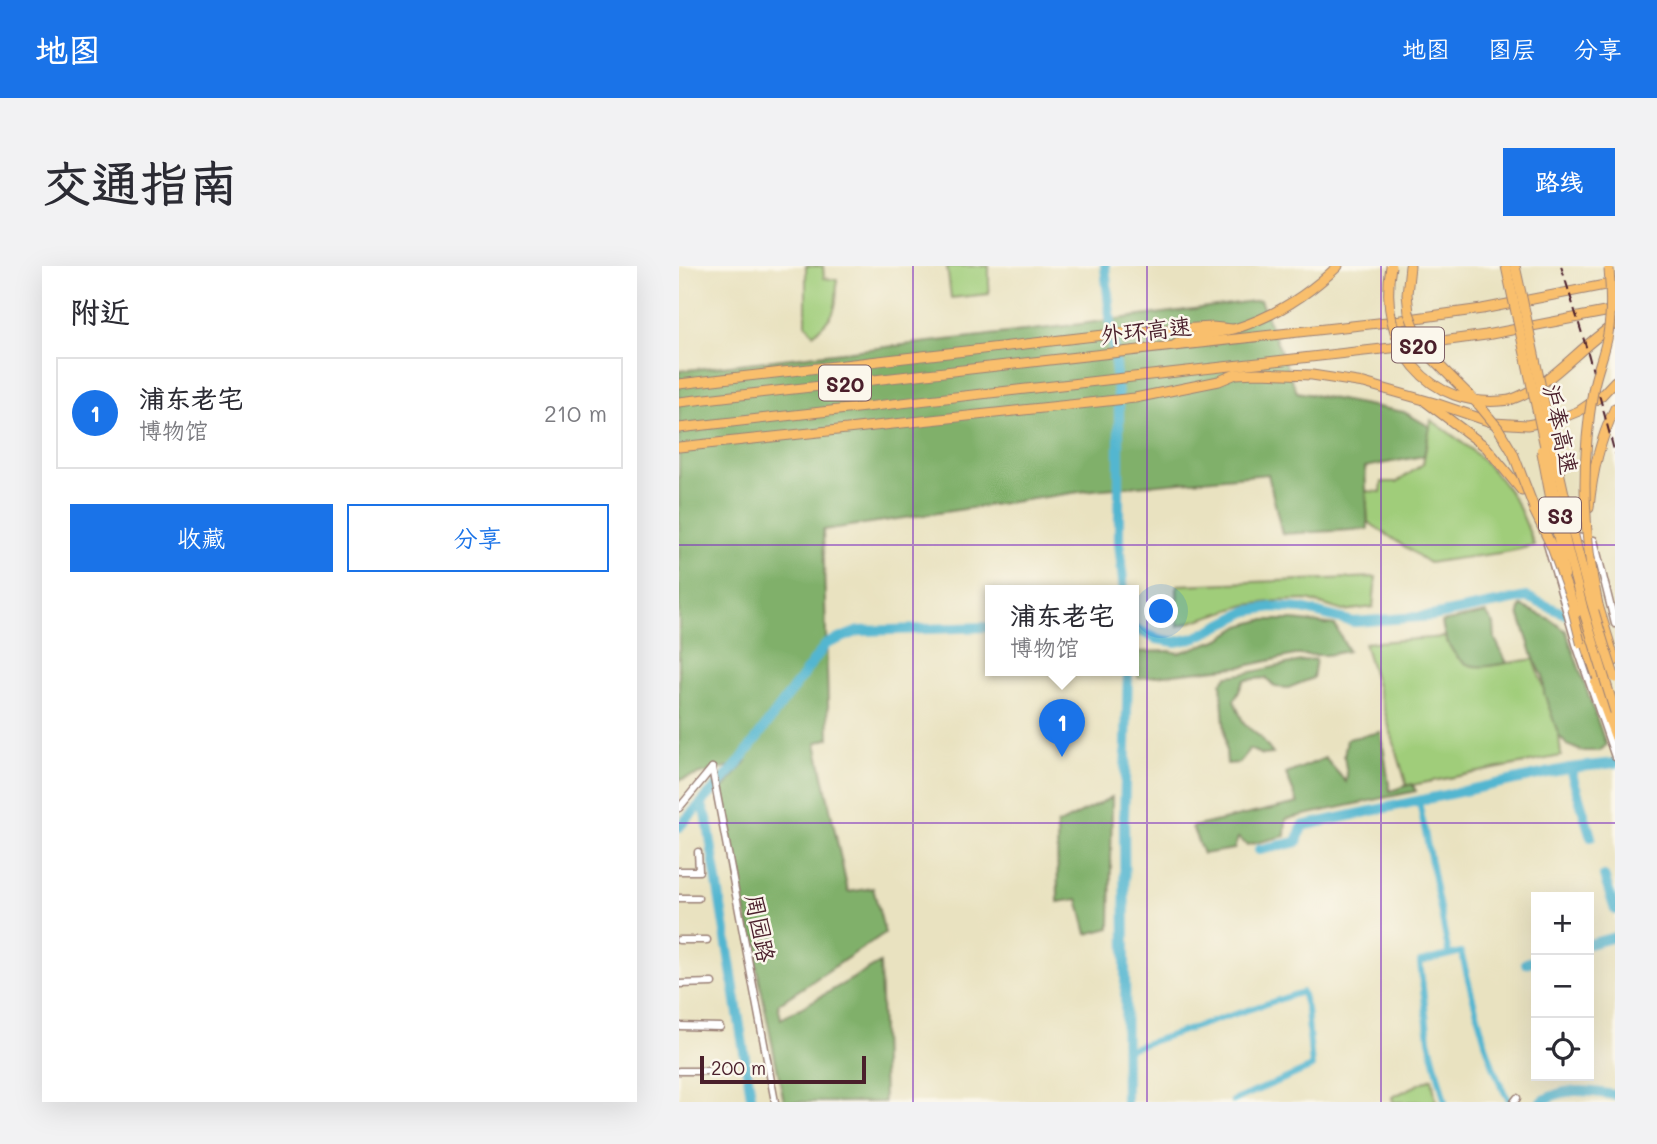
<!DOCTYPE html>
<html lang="zh">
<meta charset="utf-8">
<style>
body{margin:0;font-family:Mali,"LXGW WenKai TC",sans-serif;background:#f2f2f3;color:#2b2b33}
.controls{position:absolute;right:21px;bottom:21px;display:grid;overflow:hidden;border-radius:0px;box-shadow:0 7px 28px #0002}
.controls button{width:63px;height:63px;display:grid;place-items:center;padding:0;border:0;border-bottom:2px solid #e1e1e2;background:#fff;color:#2b2b33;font:35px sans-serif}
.scale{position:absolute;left:21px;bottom:18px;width:166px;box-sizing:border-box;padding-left:7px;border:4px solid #4a1f2b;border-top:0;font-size:19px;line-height:24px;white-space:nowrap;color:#4a1f2b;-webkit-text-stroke:5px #fbf7ec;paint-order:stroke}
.you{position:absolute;left:483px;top:346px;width:24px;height:24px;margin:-18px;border:5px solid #fff;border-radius:50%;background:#1a73e8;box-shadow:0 0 0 10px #1a73e833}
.badge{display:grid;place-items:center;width:46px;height:46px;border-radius:50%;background:#1a73e8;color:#fff;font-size:23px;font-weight:700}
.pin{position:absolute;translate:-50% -58px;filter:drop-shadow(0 2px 4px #0008)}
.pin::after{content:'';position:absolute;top:37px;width:24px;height:21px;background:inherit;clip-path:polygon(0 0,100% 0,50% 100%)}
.popup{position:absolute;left:306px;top:319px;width:154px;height:91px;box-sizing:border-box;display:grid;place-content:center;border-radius:0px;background:#fff;filter:drop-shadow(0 2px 5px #0005);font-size:23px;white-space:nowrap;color:#7c7c81}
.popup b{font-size:26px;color:#2b2b33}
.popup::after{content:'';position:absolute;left:50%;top:100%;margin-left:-14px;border:14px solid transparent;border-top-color:#fff}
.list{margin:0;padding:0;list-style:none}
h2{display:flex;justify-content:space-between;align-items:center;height:91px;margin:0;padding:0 28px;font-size:30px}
h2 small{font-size:23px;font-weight:400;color:#7c7c81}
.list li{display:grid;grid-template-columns:46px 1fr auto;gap:21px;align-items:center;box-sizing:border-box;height:112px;margin:0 14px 14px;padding:0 14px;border:2px solid #e1e1e2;border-radius:0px}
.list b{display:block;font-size:26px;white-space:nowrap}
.list p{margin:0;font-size:23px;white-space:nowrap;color:#7c7c81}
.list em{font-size:23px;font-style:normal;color:#7c7c81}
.actions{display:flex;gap:14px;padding:21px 28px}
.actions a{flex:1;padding:16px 0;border:2px solid #1a73e8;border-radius:0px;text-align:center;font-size:24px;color:#1a73e8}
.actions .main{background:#1a73e8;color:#fff}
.icon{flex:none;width:38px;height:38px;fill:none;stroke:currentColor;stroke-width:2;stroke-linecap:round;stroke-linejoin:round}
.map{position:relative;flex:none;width:936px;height:836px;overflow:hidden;border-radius:0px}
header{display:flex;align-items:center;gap:42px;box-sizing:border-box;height:98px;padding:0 35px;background:#1a73e8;color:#fff}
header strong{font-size:33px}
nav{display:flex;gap:38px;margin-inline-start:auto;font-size:24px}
.intro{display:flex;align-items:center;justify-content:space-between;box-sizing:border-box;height:168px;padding:0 42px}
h1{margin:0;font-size:49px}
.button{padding:18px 32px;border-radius:0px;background:#1a73e8;color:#fff;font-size:24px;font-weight:700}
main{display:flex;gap:42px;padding:0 42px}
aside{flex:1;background:#fff;border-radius:0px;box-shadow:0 7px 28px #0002}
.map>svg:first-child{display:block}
.green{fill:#a0cd7a;stroke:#757652;stroke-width:2}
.forest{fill:#80b06a;stroke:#65684a;stroke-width:2}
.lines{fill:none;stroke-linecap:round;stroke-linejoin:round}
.canal{stroke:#52b6d0;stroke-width:6}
.river{stroke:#52b6d0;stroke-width:10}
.minor-casing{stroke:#9a8076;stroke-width:9}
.major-casing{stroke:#9a8076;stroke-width:10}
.highway-casing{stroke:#9a8076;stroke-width:11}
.minor{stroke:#fff;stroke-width:6}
.major{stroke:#f9bf6d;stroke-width:8}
.highway{stroke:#f9bf6d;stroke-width:9}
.rail{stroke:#4a1f2b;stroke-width:2;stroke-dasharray:10 5;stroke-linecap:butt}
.major-bridge-casing{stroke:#9a8076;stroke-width:10;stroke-linecap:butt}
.highway-bridge-casing{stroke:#9a8076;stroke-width:11;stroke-linecap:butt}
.major-bridge{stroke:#f9bf6d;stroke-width:8}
.highway-bridge{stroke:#f9bf6d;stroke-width:9}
.grid{fill:none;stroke:#7b2cbf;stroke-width:2;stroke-opacity:0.55}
.labels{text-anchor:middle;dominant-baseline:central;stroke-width:5;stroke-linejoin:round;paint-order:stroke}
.shield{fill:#fbf7ec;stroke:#7f6065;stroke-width:2}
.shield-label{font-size:21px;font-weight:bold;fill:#4a1f2b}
.street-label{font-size:23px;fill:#4a1f2b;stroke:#fbf7ec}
</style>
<header>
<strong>地图</strong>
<nav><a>地图</a><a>图层</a><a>分享</a></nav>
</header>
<div class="intro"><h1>交通指南</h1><a class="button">路线</a></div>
<main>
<aside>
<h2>附近<small></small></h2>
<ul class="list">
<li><span class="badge">1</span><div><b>浦东老宅</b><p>博物馆</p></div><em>210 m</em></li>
</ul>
<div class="actions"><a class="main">收藏</a><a>分享</a></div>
</aside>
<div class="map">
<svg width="936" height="836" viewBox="0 0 936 836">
<rect width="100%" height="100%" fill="#fbf7ec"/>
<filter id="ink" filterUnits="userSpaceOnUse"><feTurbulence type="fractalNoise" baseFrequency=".0143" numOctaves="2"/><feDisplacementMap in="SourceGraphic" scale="14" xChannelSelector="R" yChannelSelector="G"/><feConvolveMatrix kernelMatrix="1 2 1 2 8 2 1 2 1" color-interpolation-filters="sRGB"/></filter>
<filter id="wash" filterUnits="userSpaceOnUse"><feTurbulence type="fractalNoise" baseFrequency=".00686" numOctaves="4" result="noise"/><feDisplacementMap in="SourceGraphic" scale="28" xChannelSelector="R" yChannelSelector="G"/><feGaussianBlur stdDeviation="1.57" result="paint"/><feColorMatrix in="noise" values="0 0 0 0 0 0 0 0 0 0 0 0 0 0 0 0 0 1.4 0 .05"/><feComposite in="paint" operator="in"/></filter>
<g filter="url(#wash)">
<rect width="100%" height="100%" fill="#e9e2c0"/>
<g class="green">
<path d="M127,0H144L145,12L158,14C157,44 158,49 134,68L127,58Z"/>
<polygon points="268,0 310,0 310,28 272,32"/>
<path d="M752,154C786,177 818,202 838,238C845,251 850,265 855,279C821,290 785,290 750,297L689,256L687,225L702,226L703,216H718L744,198Z"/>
<polygon points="697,311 694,341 664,345 629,334 600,335 567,339 499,360 498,319"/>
<polygon points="765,371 775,386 808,400 855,393 880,470 882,490 728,520 685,377"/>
<polygon points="753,812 757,836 714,836 713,831"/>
</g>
<g class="forest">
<polygon points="581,34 618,126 725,146 751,161 745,190 686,201 689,263 603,268 589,208 414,224 144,264 150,472 137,477 169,626 194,622 206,667 99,738 102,753 201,697 205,836 105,836 42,525 67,496 0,514 0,105 379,61"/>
<polygon points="842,340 869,352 887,365 927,479 921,485 902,485 888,479 880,470 865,427 864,410 855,393 840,347"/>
<path d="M807,347L815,358L816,373L828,397C817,399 799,403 788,398C773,391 765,371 763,356Z"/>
<polygon points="583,354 615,354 656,359 669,385 648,389 616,389 566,400 459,412 457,386 491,385 500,387 541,373 561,360"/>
<path d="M637,393L634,412L609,422L596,421L587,412L565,414L555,435L565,458L581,471L594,488L584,489L570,483L561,497L548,498L542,417L548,410C579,407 607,396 637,393Z"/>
<polygon points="702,466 711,525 733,518 737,525 607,553 606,570 568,579 559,572 555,583 524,588 513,561 619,537 607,508 646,492 667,516 668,509 665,490 668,473"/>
<polygon points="433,531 431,662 408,668 399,633 379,636 378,559"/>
</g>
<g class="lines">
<g class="canal">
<polyline points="740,535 770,689 741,696 750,774 766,836"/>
<path d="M770,689L782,686C791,718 812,815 832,836"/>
<polyline points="447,784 623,726 628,743 633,801 554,835"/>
</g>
<g class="river">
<polyline points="426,0 440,139 440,276 445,325"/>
<polyline points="455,362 478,373 496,376 516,372 569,345 593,341 623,343 675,356 753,350 848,331 895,352"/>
<polyline points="891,502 912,571"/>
<polyline points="22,538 28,552 73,836"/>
<polyline points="0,561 58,499 147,378 180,365 311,361"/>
<polyline points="580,584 618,576 623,560 891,502 936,497"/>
<polyline points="925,610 936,644"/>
<polyline points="910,678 936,671"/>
<polyline points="847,697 857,694"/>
<polyline points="447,836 445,552 449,405"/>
<path d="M862,836C886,820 909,825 936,829"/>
</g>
</g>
</g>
<g filter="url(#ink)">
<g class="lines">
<g class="minor-casing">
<g id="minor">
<polyline points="882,273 891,270 915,274 936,358"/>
<polyline points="872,277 868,278 897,378 936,491"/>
<polyline points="33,502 96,836"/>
<polyline points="0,542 33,502"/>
<polyline points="0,605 20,605 19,586"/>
<polyline points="0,632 19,632"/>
<polyline points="0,674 28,674"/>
<polyline points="0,718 33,717"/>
<polyline points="0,760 41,761"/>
<polyline points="0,805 51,805"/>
<polyline points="835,836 838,832"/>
</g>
</g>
<g class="major-casing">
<polyline id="major" points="916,417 936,471"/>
</g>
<g class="highway-casing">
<g id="highway">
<polyline points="730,47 728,28 731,0"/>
<path d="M496,79C513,68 536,68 555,63C594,51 629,29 659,0"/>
<polyline points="0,118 451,66 533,61 553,63"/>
<path d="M831,134C873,120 899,81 936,58"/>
<polyline points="0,136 708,56 803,43 936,17"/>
<polyline points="747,136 807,181 843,225"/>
<polyline points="0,162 712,82 807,69 936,44"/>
<polyline points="0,181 456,132 540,115 557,108 579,107 633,109 685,117 759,138 815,157 848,159 880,153 900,145 922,130 936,115"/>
<path d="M910,242C913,207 921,174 936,142"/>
<polyline points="919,339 936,395"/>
<polyline points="899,355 920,416 936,453"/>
</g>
</g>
<use href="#minor" class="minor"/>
<use href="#major" class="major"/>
<use href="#highway" class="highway"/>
<polyline class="rail" points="882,0 909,87 936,188"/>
<g class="major-bridge-casing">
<g id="major-bridge">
<polyline points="862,184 886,309"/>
<polyline points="893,342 902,378"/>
</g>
</g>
<g class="highway-bridge-casing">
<g id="highway-bridge">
<path d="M712,0C698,78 748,146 831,134"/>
<polyline points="827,0 887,278 904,343 936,446"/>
<path d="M836,0C867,138 890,278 936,412"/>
<polyline points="730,47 744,83 800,139 819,162 834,187 857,247"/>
<polyline points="855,244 873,281 897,347"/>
<path d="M919,339C904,270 902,196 914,125C917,106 926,87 929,68C933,46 932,25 930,3"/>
</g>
</g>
<use href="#major-bridge" class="major-bridge"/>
<use href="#highway-bridge" class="highway-bridge"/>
</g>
</g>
<path class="grid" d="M234,0V836M468,0V836M702,0V836M0,279H936M0,557H936"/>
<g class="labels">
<g class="shield">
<rect x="713" y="61.5" width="52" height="35" rx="5"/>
<rect x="140" y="99.5" width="52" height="35" rx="5"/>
<rect x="860" y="231.5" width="42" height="35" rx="5"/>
</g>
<g class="shield-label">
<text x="739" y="79">S20</text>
<text x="166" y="117">S20</text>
<text x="881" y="249">S3</text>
</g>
<g class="street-label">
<text transform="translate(467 64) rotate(-6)">外环高速</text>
<text transform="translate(882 163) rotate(78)">沪奉高速</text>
<text transform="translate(82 662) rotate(79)">周园路</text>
</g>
</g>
</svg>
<div class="controls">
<button>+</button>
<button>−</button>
<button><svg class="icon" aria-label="locate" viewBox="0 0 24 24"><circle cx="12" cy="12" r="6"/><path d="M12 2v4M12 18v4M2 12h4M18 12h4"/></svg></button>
</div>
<div class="scale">200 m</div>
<div class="you"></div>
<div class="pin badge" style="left:383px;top:491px">1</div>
<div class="popup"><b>浦东老宅</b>博物馆</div>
</div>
</main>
